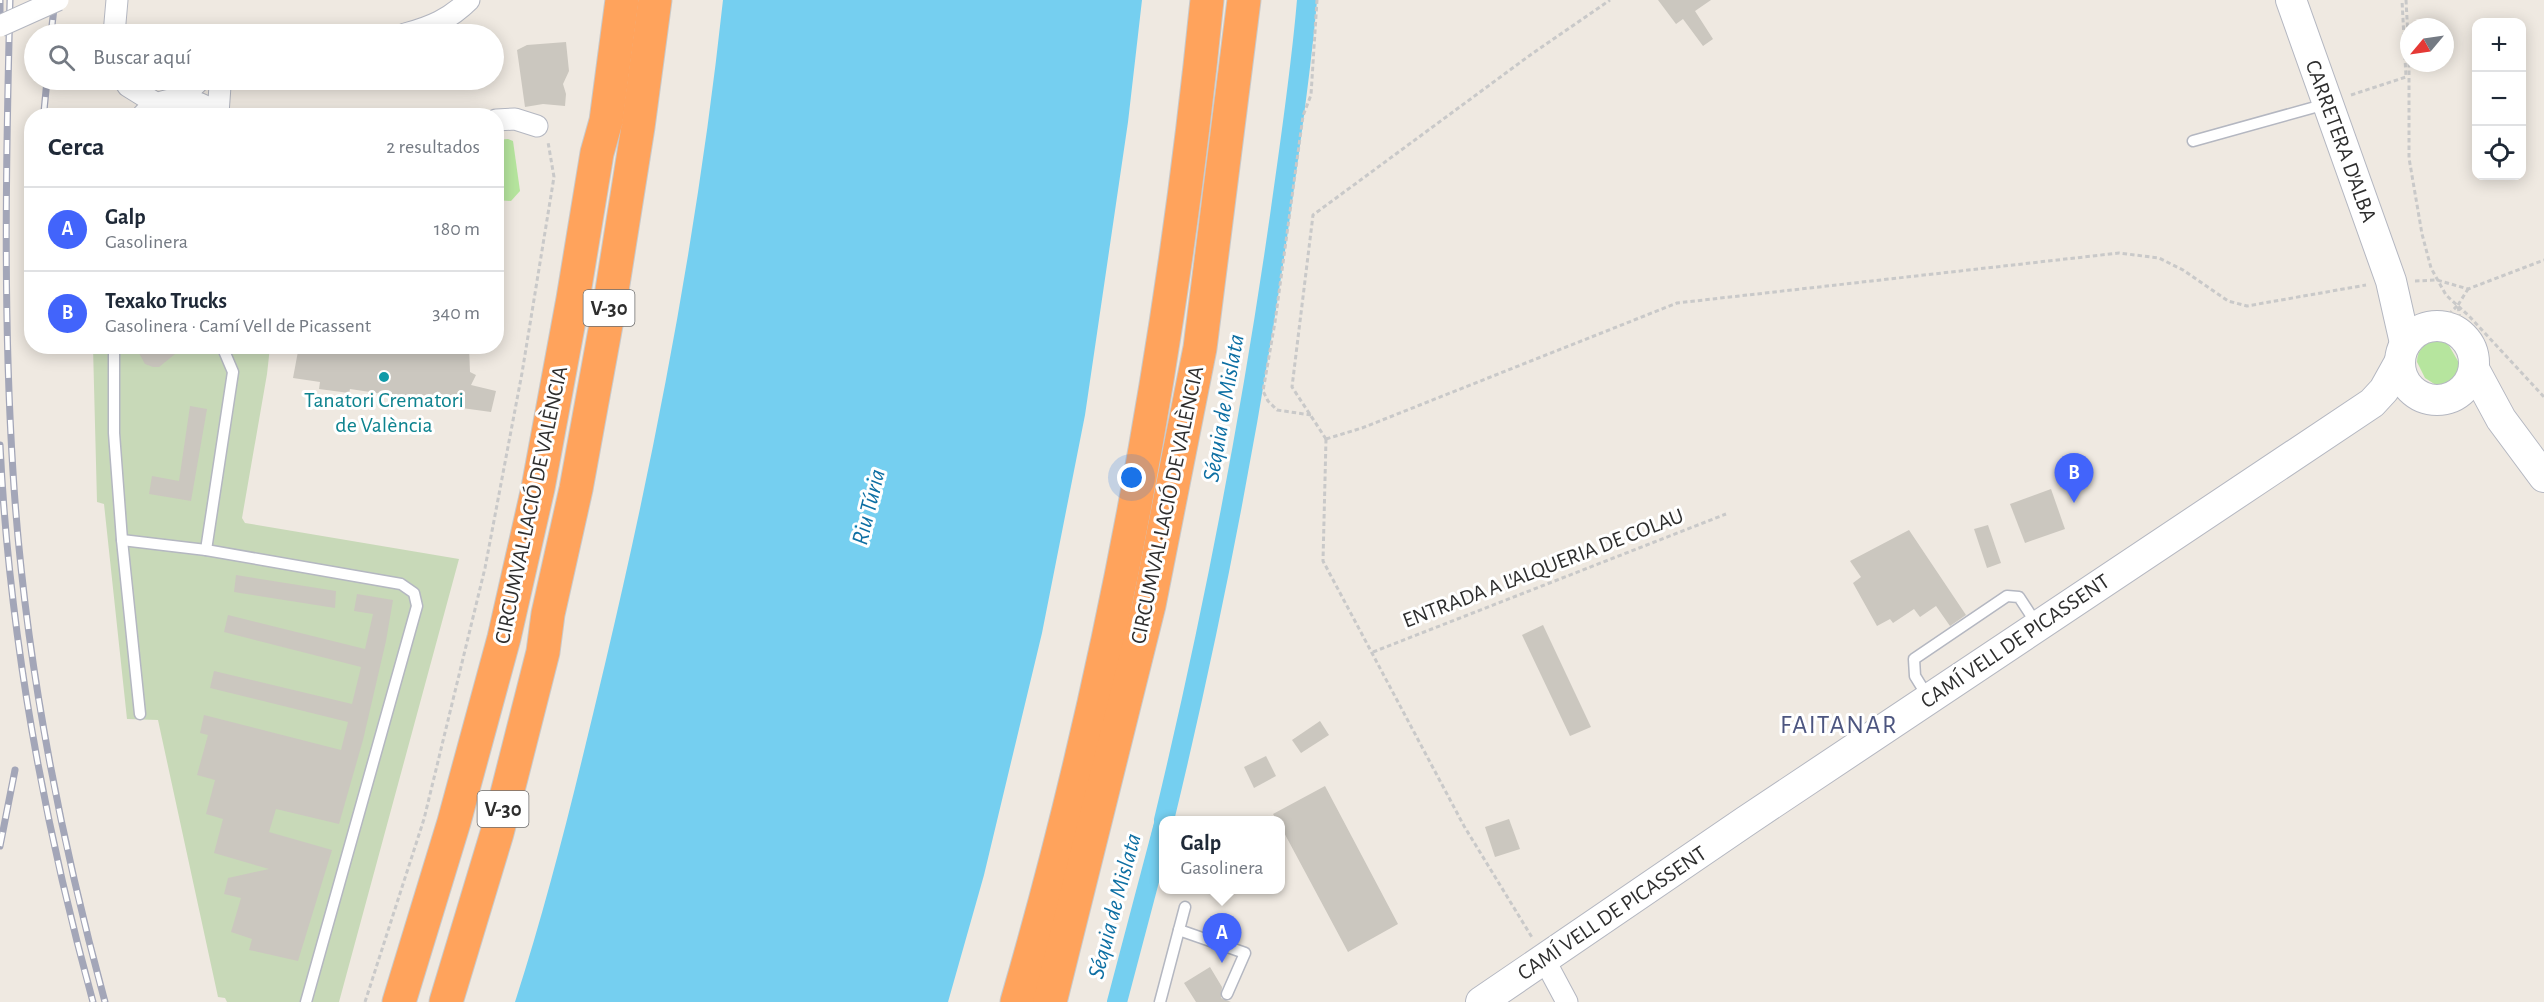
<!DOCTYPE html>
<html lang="es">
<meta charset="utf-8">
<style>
body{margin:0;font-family:"Alegreya Sans",sans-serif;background:#f6f6f7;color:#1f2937}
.controls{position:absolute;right:18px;top:18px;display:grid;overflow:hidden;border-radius:12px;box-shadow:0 3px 15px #0003}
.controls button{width:54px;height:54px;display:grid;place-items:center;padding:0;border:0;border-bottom:2px solid #e0e1e3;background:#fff;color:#1f2937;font:30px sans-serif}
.compass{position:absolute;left:2400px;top:18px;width:54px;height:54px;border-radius:50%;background:#fff;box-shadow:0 3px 15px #0003;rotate:241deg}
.you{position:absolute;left:1132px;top:478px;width:21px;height:21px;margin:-15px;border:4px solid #fff;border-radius:50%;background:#1a73e8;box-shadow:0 0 0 9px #1a73e833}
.badge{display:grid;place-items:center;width:39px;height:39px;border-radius:50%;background:#4264fb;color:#fff;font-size:20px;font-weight:700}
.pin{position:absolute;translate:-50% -50px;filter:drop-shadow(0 2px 3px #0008)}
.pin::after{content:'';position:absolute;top:32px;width:21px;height:18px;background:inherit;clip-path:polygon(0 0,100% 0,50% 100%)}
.popup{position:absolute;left:1159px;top:816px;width:126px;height:78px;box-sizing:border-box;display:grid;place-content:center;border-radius:12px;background:#fff;filter:drop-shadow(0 2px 4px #0005);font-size:20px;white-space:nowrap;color:#747a83}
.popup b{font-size:22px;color:#1f2937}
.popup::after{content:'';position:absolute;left:50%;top:100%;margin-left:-12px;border:12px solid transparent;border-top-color:#fff}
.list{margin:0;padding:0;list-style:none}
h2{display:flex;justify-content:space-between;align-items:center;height:78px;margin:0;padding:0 24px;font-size:26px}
h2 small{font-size:20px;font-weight:400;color:#747a83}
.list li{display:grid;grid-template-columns:39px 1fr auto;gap:18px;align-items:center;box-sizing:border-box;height:84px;padding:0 24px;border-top:2px solid #e0e1e3}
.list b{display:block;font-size:22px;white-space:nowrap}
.list p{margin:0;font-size:20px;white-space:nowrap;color:#747a83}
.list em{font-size:20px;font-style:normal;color:#747a83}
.icon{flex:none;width:33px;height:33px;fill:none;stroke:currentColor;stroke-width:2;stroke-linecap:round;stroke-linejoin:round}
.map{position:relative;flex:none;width:2544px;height:1002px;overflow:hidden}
.search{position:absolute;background:#fff;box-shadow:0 3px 15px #0003;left:24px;top:24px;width:480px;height:66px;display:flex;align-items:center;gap:15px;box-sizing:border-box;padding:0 21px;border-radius:33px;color:#747a83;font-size:22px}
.panel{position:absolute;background:#fff;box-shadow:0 3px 15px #0003;left:24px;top:108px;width:480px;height:246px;border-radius:24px}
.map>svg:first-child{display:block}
.green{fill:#b6e59e}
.cemetery{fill:#c8d9b8}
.water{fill:#75cff0}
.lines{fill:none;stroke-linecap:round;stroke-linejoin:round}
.stream{stroke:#75cff0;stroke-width:5}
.canal{stroke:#75cff0;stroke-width:20}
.building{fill:#cbc7bf}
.lane-casing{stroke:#b4b7c1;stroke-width:13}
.street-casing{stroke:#b4b7c1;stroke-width:23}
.secondary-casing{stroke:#b4b7c1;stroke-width:32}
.highway-casing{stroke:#c9c9c9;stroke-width:35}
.path{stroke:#c9c9c9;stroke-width:3;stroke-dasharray:4.5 3;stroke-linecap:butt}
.lane{stroke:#fff;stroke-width:10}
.street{stroke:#fff;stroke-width:21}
.secondary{stroke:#fff;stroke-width:30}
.highway{stroke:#ffa35c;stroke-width:33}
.rail-casing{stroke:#a3a6b8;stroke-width:7}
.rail{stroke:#fff;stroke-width:4.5;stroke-dasharray:14;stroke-linecap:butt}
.street-bridge-casing{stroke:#b4b7c1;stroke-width:23;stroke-linecap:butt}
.street-bridge{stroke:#fff;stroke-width:21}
.culture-dot{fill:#0f9aa8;stroke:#fff;stroke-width:2}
.labels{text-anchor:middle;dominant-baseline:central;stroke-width:6;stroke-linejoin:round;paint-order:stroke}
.shield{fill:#fff;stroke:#6d6d6d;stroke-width:1.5}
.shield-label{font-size:21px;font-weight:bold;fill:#2e2e2e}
.street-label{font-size:22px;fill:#2e2e2e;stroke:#fff}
.culture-label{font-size:22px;fill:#0d838f;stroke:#fff}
.water-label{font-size:24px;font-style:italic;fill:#0d6fa3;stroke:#fff}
.quarter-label{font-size:26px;letter-spacing:1.5px;fill:#4d5680;stroke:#fff}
</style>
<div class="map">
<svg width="2544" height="1002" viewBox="0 0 2544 1002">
<rect width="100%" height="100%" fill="#efe9e1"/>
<g class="green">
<polygon points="508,139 513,141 520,191 511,201 496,200 497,140"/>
<path d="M2438,339L2448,344L2462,368L2457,378L2439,387L2425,378L2417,362C2417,349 2426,342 2438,339Z"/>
</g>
<polygon class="cemetery" points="93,347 270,347 267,374 242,518 245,523 459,559 339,1002 227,1002 225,998 218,997 158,720 127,719 104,504 97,502"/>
<path class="water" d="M723,0H1142L1128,122L1085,415L1042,633L984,875L948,1002H515C551,891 578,777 605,664C657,445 699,223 723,0Z"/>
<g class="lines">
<path class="stream" d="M1110,1002C1167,799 1211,594 1247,386C1269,259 1290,129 1301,0"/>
<g class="canal">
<path d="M1164,820C1212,621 1251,419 1280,216C1290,144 1301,72 1307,0"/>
<polyline points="1117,1002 1164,824"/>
</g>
</g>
<g class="building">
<polygon points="1658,0 1711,0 1695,11 1713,39 1703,46 1683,19 1676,24"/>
<polygon points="566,42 569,71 563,84 566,94 565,106 543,104 525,107 517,50 527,45"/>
<polygon points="135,346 185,346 159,367 153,367 145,364"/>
<polygon points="299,346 469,346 470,372 476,375 471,385 496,391 491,412 440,405 439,409 409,405 410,398 350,389 349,393 319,389 320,382 293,378"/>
<polygon points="190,406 207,409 191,501 149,494 152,476 179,481"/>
<polygon points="2051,489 2065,529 2025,543 2010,504"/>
<polygon points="1988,525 2001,563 1987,568 1974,529"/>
<polygon points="1909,530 1966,615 1950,626 1936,606 1920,617 1914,609 1893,623 1890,619 1877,626 1853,583 1861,577 1850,561"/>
<polygon points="236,575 336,591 335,608 234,592"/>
<polygon points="357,594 393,600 386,641 363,740 339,824 276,809 269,832 332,850 298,961 249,950 252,939 231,932 241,898 224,894 228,878 269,869 214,853 223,819 206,814 215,780 197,775 208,735 200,733 204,715 341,750 348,722 210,688 214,671 352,704 361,667 224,632 228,615 365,649 373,614 354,611"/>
<polygon points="1543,625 1591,727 1570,736 1522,635"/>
<polygon points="1320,721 1329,735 1301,753 1292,740"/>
<polygon points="1266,756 1276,776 1254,788 1244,767"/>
<polygon points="1325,786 1398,924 1348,952 1281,827 1281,820 1277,820 1273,814"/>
<polygon points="1509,819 1520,849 1495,857 1485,827"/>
<polygon points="1210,967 1222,987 1221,998 1231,1002 1196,1002 1184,983"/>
</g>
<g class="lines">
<g class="lane-casing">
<g id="lane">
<polyline points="2193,141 2326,104"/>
<polyline points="114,346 114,433 122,540 140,714"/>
<polyline points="122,540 206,550 401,584 414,593 417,606 306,1002"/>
<polyline points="206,550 233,372 222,346"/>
<polyline points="1928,697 1915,676 1914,659 2007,596 2019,597 2036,623"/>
<polyline points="1179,930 1245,953 1227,994"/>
<polyline points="1160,1002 1185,907"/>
</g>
</g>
<g class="street-casing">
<g id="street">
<polyline points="114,34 117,0"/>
<path d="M405,34C431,27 450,19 469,0"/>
<polyline points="124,80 128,86 157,104"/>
<polyline points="180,99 200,80"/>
<polyline points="218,114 220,86 223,80"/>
<path d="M142,116C163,92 197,96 219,116"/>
<polyline points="496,120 515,119 537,126"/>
<polyline points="1544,959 1567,1002"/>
</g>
</g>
<g class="secondary-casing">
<g id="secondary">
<polyline points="2291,0 2391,281 2405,343"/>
<circle cx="2437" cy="363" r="37"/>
<polyline points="2474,369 2501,419 2544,477"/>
<polyline points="1481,1002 1746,821 2372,403 2384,390 2399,363"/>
</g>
</g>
<g class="highway-casing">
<g id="highway">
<polyline points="399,1002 454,822 504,638 538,488 573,299 597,153 606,121 622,0"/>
<polyline points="446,1002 497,833 543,652 548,614 576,489 610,303 638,127 655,0"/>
<path d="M1017,1002C1112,675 1173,338 1207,0"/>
<polyline points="1050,1002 1149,605 1200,348 1244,0"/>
</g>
</g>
<g class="path">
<polyline points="2406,0 2409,55"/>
<polyline points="2409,63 2409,158 2422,234 2431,268 2446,295 2469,316 2544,397"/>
<polyline points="2351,95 2406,77 2402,0"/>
<polyline points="2415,281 2437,280 2468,289 2544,260"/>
<polyline points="2458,305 2468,289"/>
<polyline points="2438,325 2458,305 2462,335"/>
<polyline points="1311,415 1277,410 1268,401 1263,391 1275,322 1303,116 1311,95 1317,0"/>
<polyline points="1326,439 1362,428 1677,303 2119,253 2159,258 2183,270 2228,301 2247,306 2366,285"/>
<polyline points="1326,439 1292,387 1313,215 1533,53 1610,0"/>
<polyline points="1326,439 1323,561 1464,826 1533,939"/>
<polyline points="1373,652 1726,514"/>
<polyline points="365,1002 424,819 485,568 522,373 554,177 548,142"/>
</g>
<use href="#lane" class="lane"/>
<use href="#street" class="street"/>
<use href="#secondary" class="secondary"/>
<use href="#highway" class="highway"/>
<g class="rail-casing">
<g id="rail">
<path d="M10,0C6,157 3,315 13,472C24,652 58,829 105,1002"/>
<polyline points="0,31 0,0"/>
<polyline points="51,34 55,0"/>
<polyline points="44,111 47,80"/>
<path d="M0,445C9,633 43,820 93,1002"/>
<polyline points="0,846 15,770"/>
</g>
</g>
<use href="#rail" class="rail"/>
<g class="street-bridge-casing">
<polyline id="street-bridge" points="0,26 58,0"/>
</g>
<use href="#street-bridge" class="street-bridge"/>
</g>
<circle class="culture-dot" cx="384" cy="377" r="6"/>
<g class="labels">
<g class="shield">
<rect x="583.5" y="290" width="51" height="36" rx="4.5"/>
<rect x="477.5" y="791" width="51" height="36" rx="4.5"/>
</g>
<g class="shield-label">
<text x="609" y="308">V-30</text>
<text x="503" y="809">V-30</text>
</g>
<g class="street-label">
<text transform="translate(2341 141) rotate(70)">CARRETERA D'ALBA</text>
<text transform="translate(531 505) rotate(-78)">CIRCUMVAL·LACIÓ DE VALÈNCIA</text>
<text transform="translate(1167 505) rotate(-78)">CIRCUMVAL·LACIÓ DE VALÈNCIA</text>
<text transform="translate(1543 568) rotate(-21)">ENTRADA A L'ALQUERIA DE COLAU</text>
<text transform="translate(2015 641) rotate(-34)">CAMÍ VELL DE PICASSENT</text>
<text transform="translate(1612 913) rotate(-34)">CAMÍ VELL DE PICASSENT</text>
</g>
<g class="culture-label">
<text x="384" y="400">Tanatori Crematori<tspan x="384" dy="25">de València</tspan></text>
</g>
<g class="water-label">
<text transform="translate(1224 408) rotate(-80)">Séquia de Mislata</text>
<text transform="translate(869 507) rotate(-76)">Riu Túria</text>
<text transform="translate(1115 906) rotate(-75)">Séquia de Mislata</text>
</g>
<g class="quarter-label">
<text x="1839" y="725">FAITANAR</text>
</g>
</g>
</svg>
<div class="controls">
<button>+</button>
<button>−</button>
<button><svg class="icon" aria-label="locate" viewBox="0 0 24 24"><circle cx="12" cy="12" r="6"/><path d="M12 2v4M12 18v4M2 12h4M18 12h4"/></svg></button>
</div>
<svg class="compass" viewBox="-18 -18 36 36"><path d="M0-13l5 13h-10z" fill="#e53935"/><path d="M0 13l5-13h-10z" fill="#747a83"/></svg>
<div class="you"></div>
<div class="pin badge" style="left:1222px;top:963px">A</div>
<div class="popup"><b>Galp</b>Gasolinera</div>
<div class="pin badge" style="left:2074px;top:503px">B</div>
<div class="search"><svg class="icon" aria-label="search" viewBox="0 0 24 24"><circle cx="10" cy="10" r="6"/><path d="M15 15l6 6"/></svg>Buscar aquí</div>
<section class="panel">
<h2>Cerca<small>2 resultados</small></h2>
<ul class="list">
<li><span class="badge">A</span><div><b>Galp</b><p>Gasolinera</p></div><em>180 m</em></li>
<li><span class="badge">B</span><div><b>Texako Trucks</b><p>Gasolinera · Camí Vell de Picassent</p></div><em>340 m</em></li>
</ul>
</section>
</div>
